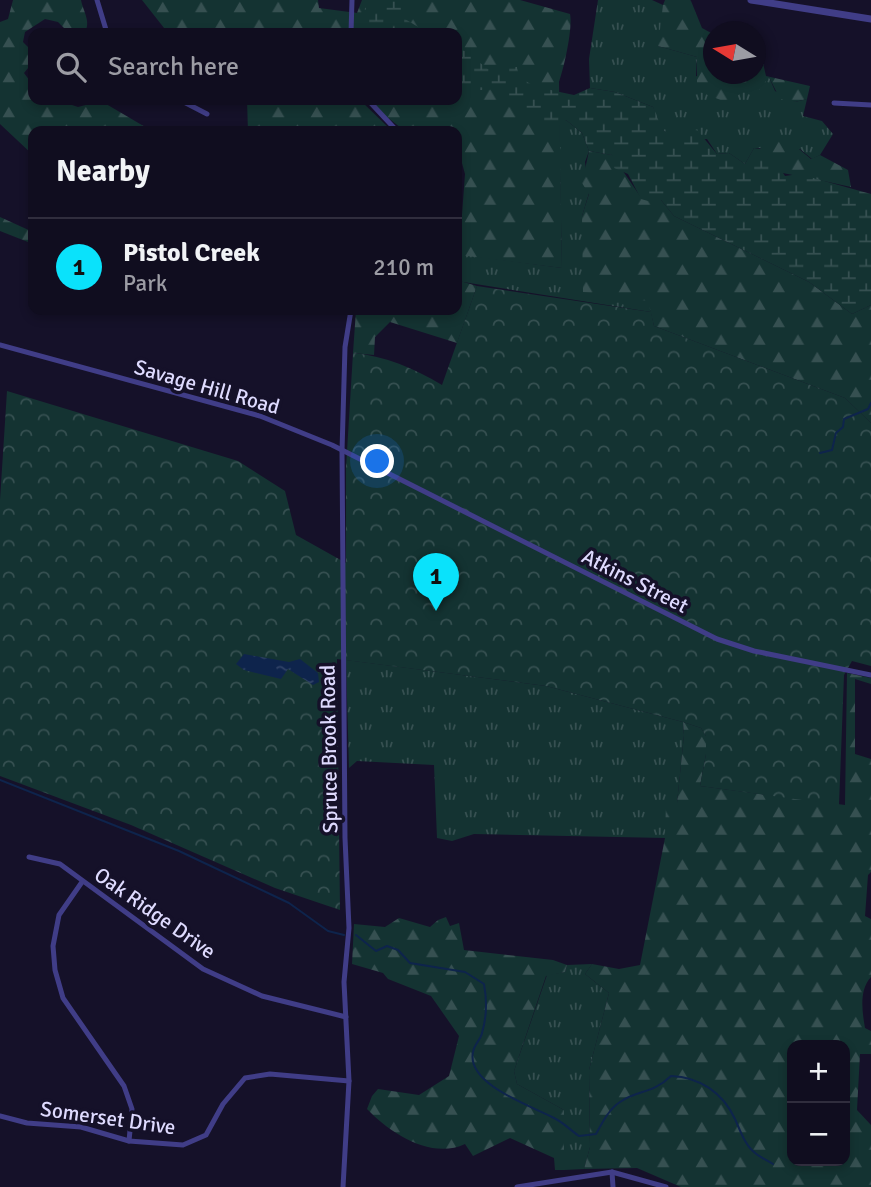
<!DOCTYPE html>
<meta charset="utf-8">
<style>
body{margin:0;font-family:Signika,sans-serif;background:#191628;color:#f1f3f6}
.controls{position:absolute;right:21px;bottom:21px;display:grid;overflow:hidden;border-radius:14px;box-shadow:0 4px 10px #0003}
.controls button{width:63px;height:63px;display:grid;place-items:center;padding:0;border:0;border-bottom:2px solid #302d3d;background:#100d1f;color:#f1f3f6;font:35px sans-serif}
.compass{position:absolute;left:703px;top:21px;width:63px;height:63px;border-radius:50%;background:#100d1f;box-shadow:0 4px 10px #0003;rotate:281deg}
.you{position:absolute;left:378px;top:462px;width:24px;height:24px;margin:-18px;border:5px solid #fff;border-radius:50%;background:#1a73e8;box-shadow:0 0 0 10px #1a73e833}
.badge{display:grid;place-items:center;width:46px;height:46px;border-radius:50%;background:#0ae2fb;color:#111;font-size:23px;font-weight:700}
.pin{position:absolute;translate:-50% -58px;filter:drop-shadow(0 2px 4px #0008)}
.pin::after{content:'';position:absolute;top:37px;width:24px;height:21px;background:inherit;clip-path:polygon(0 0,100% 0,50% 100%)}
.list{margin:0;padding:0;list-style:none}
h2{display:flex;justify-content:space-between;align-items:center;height:91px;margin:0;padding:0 28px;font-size:30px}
h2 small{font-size:23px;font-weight:400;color:#9c9ca4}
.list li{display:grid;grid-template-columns:46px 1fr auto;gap:21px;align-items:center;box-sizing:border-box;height:98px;padding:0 28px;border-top:2px solid #302d3d}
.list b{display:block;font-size:26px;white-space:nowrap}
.list p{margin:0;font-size:23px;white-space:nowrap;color:#9c9ca4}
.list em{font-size:23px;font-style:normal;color:#9c9ca4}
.icon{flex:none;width:38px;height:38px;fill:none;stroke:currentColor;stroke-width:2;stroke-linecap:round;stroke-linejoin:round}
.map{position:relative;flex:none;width:871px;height:1187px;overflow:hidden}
.search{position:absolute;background:#100d1f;box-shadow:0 4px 10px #0003;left:28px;top:28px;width:434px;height:77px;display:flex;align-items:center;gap:18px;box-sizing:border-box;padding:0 24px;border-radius:14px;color:#9c9ca4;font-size:26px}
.panel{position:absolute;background:#100d1f;box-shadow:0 4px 10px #0003;left:28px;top:126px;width:434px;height:189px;border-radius:14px}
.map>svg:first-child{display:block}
.grass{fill:url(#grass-tufts)}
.forest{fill:url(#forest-firs);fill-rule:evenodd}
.wetland{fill:url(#wetland-marsh)}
.park{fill:url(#park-crowns)}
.water{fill:url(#water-ripples)}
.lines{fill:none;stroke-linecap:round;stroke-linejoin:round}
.stream{stroke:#0e244c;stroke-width:2}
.minor{stroke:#403d87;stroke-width:5}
.tertiary{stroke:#403d87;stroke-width:7}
.labels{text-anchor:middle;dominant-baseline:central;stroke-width:7;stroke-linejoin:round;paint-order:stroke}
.street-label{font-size:21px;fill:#dedafe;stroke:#151129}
</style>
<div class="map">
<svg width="871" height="1187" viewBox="0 0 871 1187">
<defs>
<pattern id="grass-tufts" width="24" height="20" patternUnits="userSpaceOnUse" patternTransform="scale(1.75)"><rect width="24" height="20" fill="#143332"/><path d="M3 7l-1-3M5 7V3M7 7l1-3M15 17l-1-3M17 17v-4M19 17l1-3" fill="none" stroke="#365051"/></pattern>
<pattern id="forest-firs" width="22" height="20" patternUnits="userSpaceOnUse" patternTransform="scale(1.75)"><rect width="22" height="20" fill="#143332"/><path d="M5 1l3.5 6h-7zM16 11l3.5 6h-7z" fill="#365051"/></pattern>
<pattern id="wetland-marsh" width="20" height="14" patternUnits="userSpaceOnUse" patternTransform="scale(1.75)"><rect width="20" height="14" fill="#143332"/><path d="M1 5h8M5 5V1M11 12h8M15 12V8" fill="none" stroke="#365051"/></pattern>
<pattern id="park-crowns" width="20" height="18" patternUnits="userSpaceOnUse" patternTransform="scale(1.75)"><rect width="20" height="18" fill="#143332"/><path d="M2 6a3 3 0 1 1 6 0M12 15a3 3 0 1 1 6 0" fill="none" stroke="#365051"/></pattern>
<pattern id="water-ripples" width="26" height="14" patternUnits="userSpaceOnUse" patternTransform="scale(1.75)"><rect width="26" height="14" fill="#0e244c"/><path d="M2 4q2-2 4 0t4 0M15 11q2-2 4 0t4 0" fill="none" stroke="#314367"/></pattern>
</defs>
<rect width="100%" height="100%" fill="#151129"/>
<g class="grass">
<polygon points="598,0 652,0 663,5 665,0 691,0 658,46 697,57 696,76 745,89 769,77 775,91 795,102 807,99 803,116 822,121 833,134 820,155 812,159 800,149 754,148 745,164 729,153 717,154 707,139 675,142 660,127 653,107 615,92 590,88 589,59"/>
<polygon points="566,120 582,133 589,151 585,162 589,193 582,216 649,301 651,312 457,281 457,254 562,268 559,123"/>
<polygon points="346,660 546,686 683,722 684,735 677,803 666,803 666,838 474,834 452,841 437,838 434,765 357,761 349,768"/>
<polygon points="592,964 585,974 609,993 589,1070 590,1147 584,1169 564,1170 564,1110 517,1084 514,1071 547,975 565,972 567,965"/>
</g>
<g class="forest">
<path d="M13,0H81C83,11 92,23 84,33H69L58,22L45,19L25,32L23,42L33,52V62L24,73L33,85V100H57L78,107L101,101L152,131H33V155L0,124V22L8,19Z"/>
<path d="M142,0H318L319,8L357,13L362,0H520L570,14C573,28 564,68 559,82L562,268L459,255L465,174L457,145V131H405L365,100H457V33H168Z"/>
<polygon points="691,1 702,28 713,34 714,74 756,74 757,37 766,76 810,86 807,99 795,102 780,99 769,77 759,90 745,89 733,100 723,101 701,92 697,84 697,57 658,46 663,5"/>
<polygon points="247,100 360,100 392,131 248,131"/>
<path d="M771,134L787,139L811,159L820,155L848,170L851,187C815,178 780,174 745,164L754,148L760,149Z"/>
<polygon points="589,151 612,155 642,199 661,200 674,216 809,282 852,314 871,305 871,423 845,398 654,326 648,301 583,292 582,216 589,194 582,183"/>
<polygon points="0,217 33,232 33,244 0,231"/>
<polygon points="457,280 477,286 457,343 390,322 375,337 374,355 353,353 356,310 457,310"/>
<path d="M847,673L871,678V684L855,679V754L871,759V872L868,875L865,916L871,919V977C859,990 862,1011 865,1028L871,1031V1054H860L857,1110L871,1125V1187H681L637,1168L584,1169L590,1147L589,1070L609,993L585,974L592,964L619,969L640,965L665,838L666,803H677L684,735L683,722L701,728L706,736V754L700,786L845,805ZM792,1045H845V1161H792Z"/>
<path d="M446,917L450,926L459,923L464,950L553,960L567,965L565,972L546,976L514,1071L517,1084L564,1110V1170H555L554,1158L510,1138L473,1156L465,1144C431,1160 390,1133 367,1109L372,1096L378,1089L419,1095L449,1076L459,1036L431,996L388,979L383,973L352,964L354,924L385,927L399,918L430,927L438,920Z"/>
</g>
<g class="wetland">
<polygon points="366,0 396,0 407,16 405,19 428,33 368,33 364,16"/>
<path d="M457,45L488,69L517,67L519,77L534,86L555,91L574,95L590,88L615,92L653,107C660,119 658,132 674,136L675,141L697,130L717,154L729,153L745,164L761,157L778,165L785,176L799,174L871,194V305L852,314L809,282L674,216L661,200L655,203L641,199L628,174L614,168L612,155L589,151L582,133L566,120L562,124C547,122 526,121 515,108C510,101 506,92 496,90C483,88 470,93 457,90Z"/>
</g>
<path class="park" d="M477,286L651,312L654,326L845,398L871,423V666L852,661L844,675L839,805L700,786L706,754V736L701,728L683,722L546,686L337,659L340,910L275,888L131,825L0,776V500L7,391L238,461L285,491L296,535L346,563V468L353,353C386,356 413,368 442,385Z"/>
<polygon class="water" points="244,654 289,662 300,659 318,673 319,682 313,685 288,669 281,679 244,670 236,664"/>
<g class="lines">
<g class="stream">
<polyline points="820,453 832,450 836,433 843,427 844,419 868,409 871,403"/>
<polyline points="0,780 179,851 289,903 328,931 344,935"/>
<path d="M356,935L376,951L387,946L398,950L410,963L465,972L484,984C487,1000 487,1016 482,1033C481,1039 474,1045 473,1052C466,1084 531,1106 552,1117C562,1121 570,1130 579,1136L596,1134C602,1123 609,1109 620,1102C639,1089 651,1095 671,1076C700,1077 723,1093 735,1119C740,1130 745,1145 754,1152C759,1157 767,1160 773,1164"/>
</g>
<g class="minor">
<polyline points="97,0 107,33"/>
<polyline points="351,33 352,0"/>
<polyline points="180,100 207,114"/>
<polyline points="368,100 397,131"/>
<polyline points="834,103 871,105"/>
<polyline points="0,345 260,416 332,445 717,639 754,651 871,675"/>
<polyline points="29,857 60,864 203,969 262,996 346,1017"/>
<polyline points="82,882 59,915 53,946 55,970 63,998 124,1086 132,1109 129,1141"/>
<polyline points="0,1116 27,1123 81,1127 129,1141 183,1145 206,1135 223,1104 245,1078 270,1074 349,1081"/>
<polyline points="612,1172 613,1187"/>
<polyline points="343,1187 349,1081 344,982 349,928 345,838 342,451 345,347 351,310"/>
<polyline points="517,1187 612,1172 666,1187"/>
</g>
<polyline class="tertiary" points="751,0 871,19"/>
</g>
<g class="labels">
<g class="street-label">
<text transform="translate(207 387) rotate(16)">Savage Hill Road</text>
<text transform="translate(635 581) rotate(27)">Atkins Street</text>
<text transform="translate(329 749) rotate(-91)">Spruce Brook Road</text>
<text transform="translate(155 913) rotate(35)">Oak Ridge Drive</text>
<text transform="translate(108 1118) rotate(8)">Somerset Drive</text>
</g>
</g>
</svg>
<div class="controls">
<button>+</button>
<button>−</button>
</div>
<svg class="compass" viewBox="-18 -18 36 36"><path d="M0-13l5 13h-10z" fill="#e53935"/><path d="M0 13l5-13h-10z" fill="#9c9ca4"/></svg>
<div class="you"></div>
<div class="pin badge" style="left:436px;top:611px">1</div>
<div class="search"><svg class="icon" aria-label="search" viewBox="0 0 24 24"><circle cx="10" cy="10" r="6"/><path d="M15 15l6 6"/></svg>Search here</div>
<section class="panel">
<h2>Nearby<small></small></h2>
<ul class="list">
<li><span class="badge">1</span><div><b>Pistol Creek</b><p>Park</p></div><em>210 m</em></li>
</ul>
</section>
</div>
